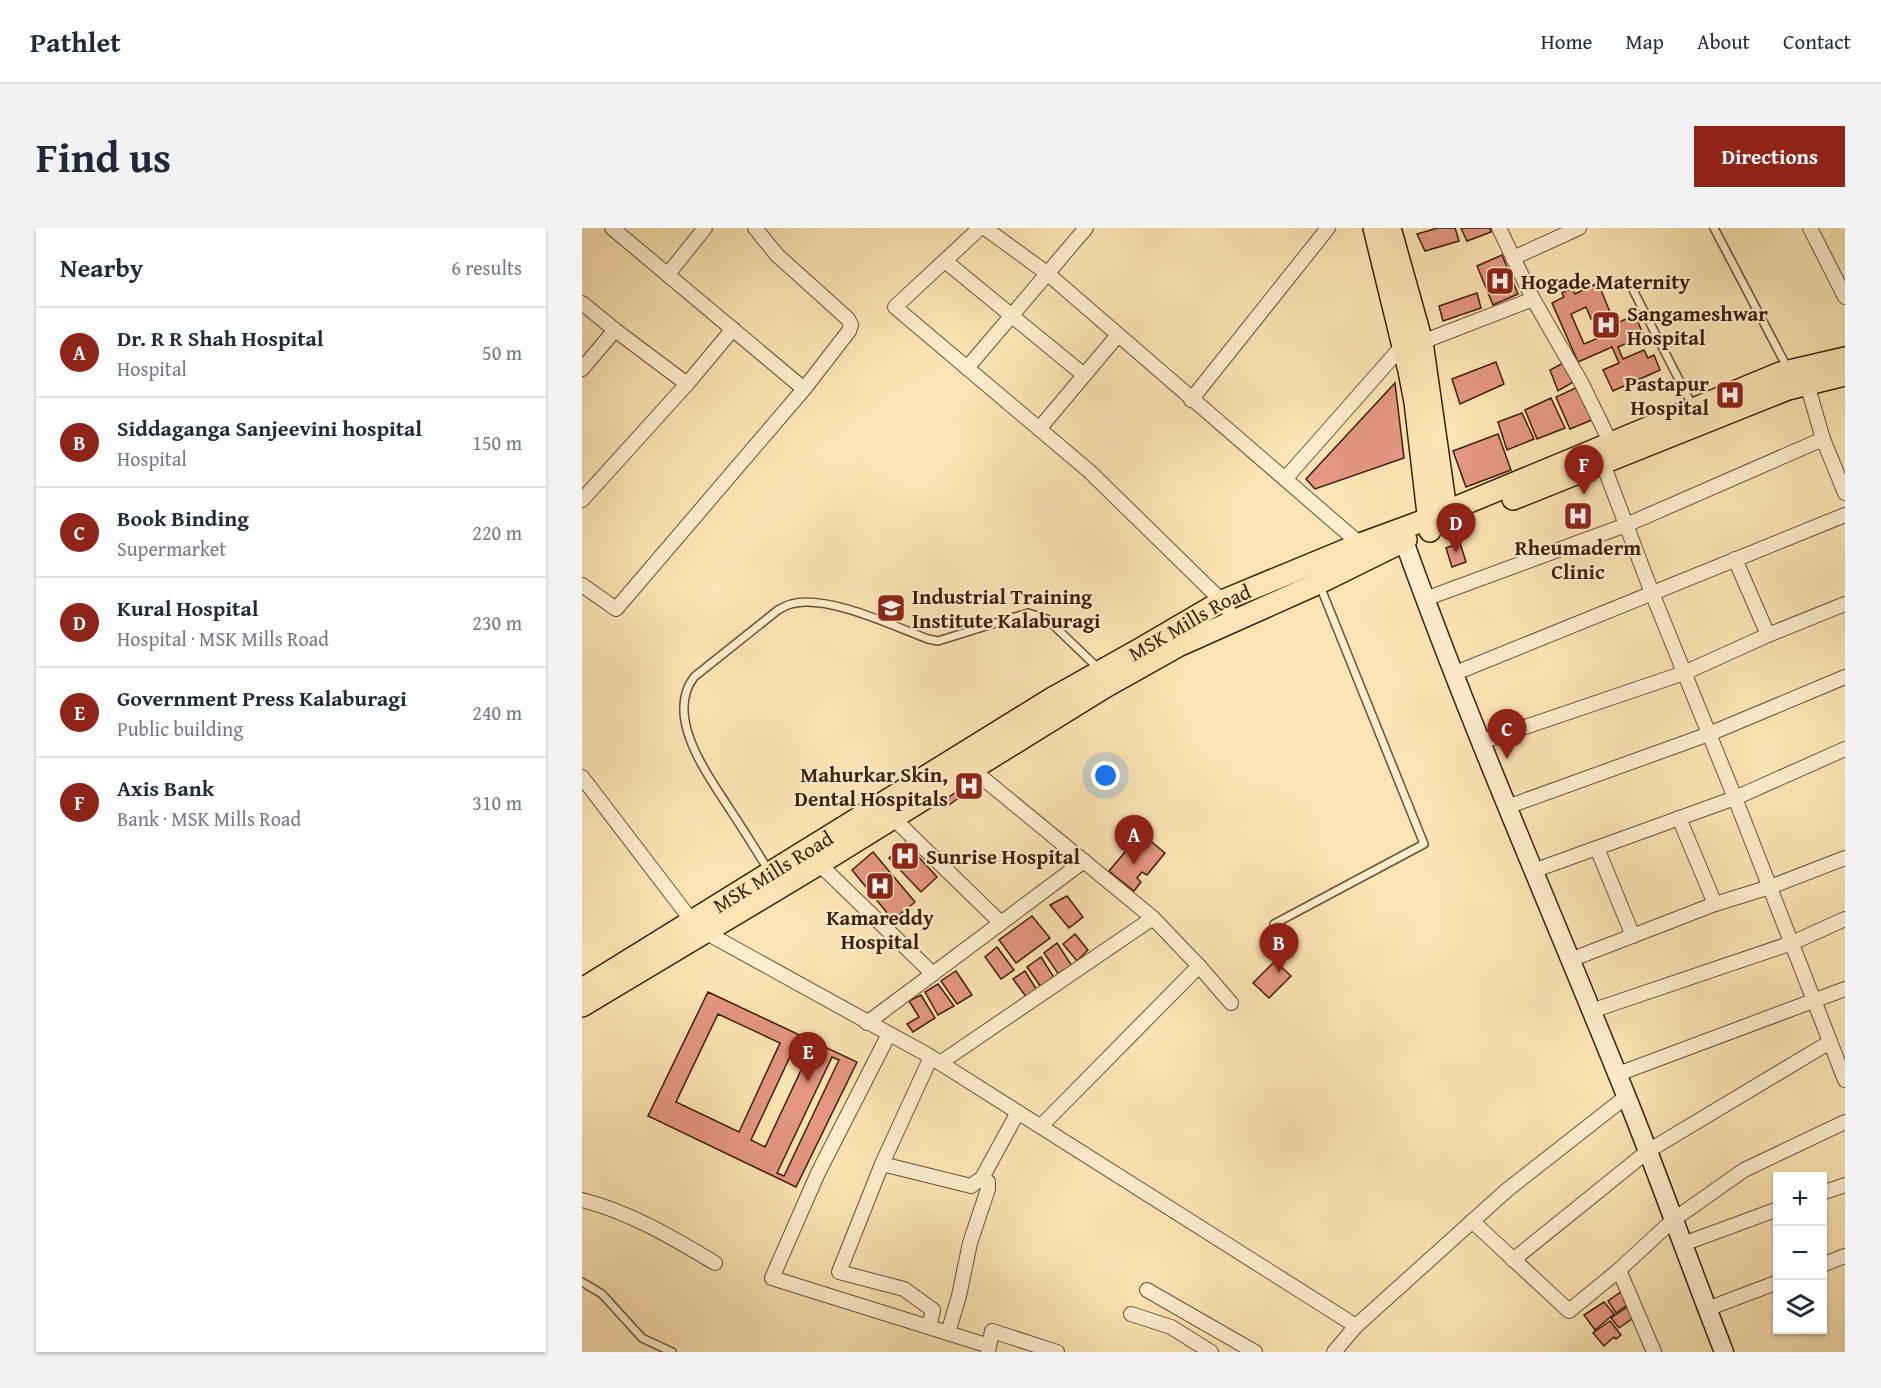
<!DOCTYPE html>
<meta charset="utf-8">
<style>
body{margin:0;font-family:"Gentium Book Plus",serif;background:#f2f2f3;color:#1f2937}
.controls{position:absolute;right:18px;bottom:18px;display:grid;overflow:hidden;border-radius:0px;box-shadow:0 2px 4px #0004}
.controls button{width:54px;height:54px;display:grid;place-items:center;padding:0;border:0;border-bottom:2px solid #e0e1e3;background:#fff;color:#1f2937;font:30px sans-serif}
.you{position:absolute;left:524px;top:548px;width:21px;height:21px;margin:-15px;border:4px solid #fff;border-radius:50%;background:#1a73e8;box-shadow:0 0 0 9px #1a73e833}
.badge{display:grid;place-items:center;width:39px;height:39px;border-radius:50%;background:#8f2418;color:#fff;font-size:20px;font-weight:700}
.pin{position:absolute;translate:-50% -50px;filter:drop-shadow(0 2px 3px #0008)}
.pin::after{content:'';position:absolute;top:32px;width:21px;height:18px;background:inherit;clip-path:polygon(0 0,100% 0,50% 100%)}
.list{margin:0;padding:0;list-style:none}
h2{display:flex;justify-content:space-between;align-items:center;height:78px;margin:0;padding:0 24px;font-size:26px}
h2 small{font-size:20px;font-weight:400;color:#747a83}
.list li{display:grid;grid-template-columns:39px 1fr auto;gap:18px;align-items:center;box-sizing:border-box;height:90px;padding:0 24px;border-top:2px solid #e0e1e3}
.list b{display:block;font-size:22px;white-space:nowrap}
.list p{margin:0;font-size:20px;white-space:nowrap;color:#747a83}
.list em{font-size:20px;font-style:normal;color:#747a83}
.icon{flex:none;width:33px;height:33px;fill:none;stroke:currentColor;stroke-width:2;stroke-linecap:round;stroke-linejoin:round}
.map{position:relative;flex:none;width:1263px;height:1124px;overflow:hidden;border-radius:0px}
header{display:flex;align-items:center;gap:36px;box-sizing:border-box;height:84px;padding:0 30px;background:#fff;border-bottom:2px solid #e0e1e3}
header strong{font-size:28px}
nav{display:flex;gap:33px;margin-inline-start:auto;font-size:21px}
.intro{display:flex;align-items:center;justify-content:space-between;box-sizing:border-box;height:144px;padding:0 36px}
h1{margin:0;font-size:42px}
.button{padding:15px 27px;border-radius:0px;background:#8f2418;color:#fff;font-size:21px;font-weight:700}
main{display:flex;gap:36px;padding:0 36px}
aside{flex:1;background:#fff;border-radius:0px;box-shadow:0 2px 4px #0004}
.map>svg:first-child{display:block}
.building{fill:#e59783;stroke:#3e1e0a;stroke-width:1.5;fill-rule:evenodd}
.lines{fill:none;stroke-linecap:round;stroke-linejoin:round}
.lane-casing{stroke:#6e5034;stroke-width:10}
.street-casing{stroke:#6e5034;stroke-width:16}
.secondary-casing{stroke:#3e1e0a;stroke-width:21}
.primary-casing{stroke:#3e1e0a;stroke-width:24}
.lane{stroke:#fdeece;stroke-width:7}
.street{stroke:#fdeece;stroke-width:14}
.secondary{stroke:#fdeece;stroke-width:18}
.primary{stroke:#fce5b4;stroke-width:21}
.labels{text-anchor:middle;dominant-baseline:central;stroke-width:4.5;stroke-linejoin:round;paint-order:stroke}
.poi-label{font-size:21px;font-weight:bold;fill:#3e1e0a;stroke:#fdeece;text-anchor:start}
.street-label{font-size:21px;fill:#3e1e0a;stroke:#fdeece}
</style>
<header>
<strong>Pathlet</strong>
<nav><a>Home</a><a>Map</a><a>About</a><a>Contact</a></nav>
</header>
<div class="intro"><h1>Find us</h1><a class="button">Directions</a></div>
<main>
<aside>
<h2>Nearby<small>6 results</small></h2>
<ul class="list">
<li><span class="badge">A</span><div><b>Dr. R R Shah Hospital</b><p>Hospital</p></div><em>50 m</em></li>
<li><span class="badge">B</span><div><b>Siddaganga Sanjeevini hospital</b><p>Hospital</p></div><em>150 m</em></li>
<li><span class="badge">C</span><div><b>Book Binding</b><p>Supermarket</p></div><em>220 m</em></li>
<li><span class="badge">D</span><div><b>Kural Hospital</b><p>Hospital · MSK Mills Road</p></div><em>230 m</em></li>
<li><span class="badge">E</span><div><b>Government Press Kalaburagi</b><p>Public building</p></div><em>240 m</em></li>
<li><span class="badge">F</span><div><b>Axis Bank</b><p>Bank · MSK Mills Road</p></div><em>310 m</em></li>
</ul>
</aside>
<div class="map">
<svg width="1263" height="1124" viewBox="0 0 1263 1124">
<rect width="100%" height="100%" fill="#fce5b4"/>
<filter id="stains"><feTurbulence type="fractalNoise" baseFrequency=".00333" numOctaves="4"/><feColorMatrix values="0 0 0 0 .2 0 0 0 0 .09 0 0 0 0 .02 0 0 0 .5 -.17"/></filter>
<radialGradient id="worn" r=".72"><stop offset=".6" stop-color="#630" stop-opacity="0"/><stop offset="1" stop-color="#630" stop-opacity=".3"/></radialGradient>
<g class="building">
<polygon points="856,0 873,0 877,13 843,23 835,6"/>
<polygon points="879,0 908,0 909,4 885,13"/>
<polygon points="920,27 936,66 911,77 895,38"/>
<path d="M1016,55L1033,96L1053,87L1062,108L1036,119L1041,131L1062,122L1066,130L1072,127L1078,142L1031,163L1021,142L1037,135L1030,119L996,134L970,75L982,69L980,65L990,60L993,66ZM1004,79L1009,91L1014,88L1020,102L1013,105L1016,110L1002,116L989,86Z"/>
<polygon points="895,65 899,80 861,93 857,78"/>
<polygon points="914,134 922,156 878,176 870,151"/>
<polygon points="983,134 993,153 976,163 968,142"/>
<polygon points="813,155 822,230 733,261 724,251"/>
<polygon points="998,158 1012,191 988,201 974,169"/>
<polygon points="969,170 983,200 955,211 943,182"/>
<polygon points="940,185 952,211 925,222 916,194"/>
<polygon points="916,206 929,242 884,259 871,223"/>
<polygon points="878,315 884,334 870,339 864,320"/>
<polygon points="388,548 395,557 364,579 358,569"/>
<polygon points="559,605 583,625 565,647 560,644 555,650 559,654 552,663 527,643"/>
<polygon points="323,614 355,649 339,664 307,630"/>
<polygon points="291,624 333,674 311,692 270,642"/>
<polygon points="485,668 501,689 487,700 468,677"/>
<polygon points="450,688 468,710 434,735 417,712"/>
<polygon points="493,706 506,722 495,733 481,716"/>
<polygon points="475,715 490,738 477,747 462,725"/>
<polygon points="415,719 432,742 419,751 403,729"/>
<polygon points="459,729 473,751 461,762 445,739"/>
<polygon points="693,733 709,748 687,770 671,755"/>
<polygon points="374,743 390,767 375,776 359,753"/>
<polygon points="443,743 456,764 445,770 431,751"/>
<polygon points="356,756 372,778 356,787 343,764"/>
<path d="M126,764L275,834L214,959L66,888ZM136,786L198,815L157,904L94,874ZM213,818L227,825L183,919L169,912ZM250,829L257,832L202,948L195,945Z"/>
<polygon points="339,767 353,790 331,804 325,796 337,789 327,773"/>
<polygon points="1040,1063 1048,1075 1034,1085 1026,1073"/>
<polygon points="1022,1074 1032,1086 1013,1102 1002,1087"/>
<polygon points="1048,1077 1054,1088 1037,1100 1029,1090"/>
<polygon points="1028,1093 1039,1107 1034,1111 1032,1109 1022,1118 1011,1105"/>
</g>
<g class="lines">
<g class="lane-casing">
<g id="lane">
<polyline points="1132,0 1206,141"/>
<polyline points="1049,58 1111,179"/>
<path d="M187,643C174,622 161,601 147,580C126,547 82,489 112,449L196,382C200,380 205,377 209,376C245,366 311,398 346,411L356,413L446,385L465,391L517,441"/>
<polyline points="692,696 842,616 738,358"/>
<polyline points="0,1054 20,1066 60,1110 90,1124"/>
</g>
</g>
<g class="street-casing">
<g id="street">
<polyline points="30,0 222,161"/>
<polyline points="398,0 313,79 507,243 640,373 653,393"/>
<polyline points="403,0 466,46 778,316"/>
<polyline points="917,0 951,71 1000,156 1032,222"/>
<polyline points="1228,0 1263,69"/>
<polyline points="931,30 997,0"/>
<polyline points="363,33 502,147"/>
<polyline points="86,46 123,0"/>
<polyline points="0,75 33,102 105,156"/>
<polyline points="840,114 951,71"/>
<polyline points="385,140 504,0"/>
<polyline points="0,141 33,102"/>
<polyline points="1225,156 1241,211 1263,265"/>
<polyline points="609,172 746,0"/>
<polyline points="457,201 536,107"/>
<polyline points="1018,228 1070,365 1153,570 1263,852"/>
<polyline points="703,251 822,116"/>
<polyline points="0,272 105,156 151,101"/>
<polyline points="1153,331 1186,407"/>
<polyline points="0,357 34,381 222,161 267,103 269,97 266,91 195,27 173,0"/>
<polyline points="843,371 1044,297 1241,211"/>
<polyline points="871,446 1263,287"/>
<polyline points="899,514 1102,445 1186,407 1263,376"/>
<polyline points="386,538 571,690 617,738 649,775"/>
<polyline points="0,549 110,693 123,704 344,826 774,1098"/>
<polyline points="925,579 1127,506 1263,449"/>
<polyline points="311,590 419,695"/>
<polyline points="1097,590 1133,676"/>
<polyline points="1015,620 1051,708"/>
<polyline points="231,630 351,746"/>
<polyline points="951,643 1153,570 1263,521"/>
<polyline points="988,732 1133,676 1188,659 1263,630"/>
<polyline points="1009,783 1210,715 1263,691"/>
<polyline points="285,795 502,633"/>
<polyline points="307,806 236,945 190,1050 407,1118"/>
<polyline points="358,835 571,690"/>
<polyline points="1036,846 1263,761"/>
<polyline points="459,898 617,738"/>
<polyline points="300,936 389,958 400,950 436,884"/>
<polyline points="1240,965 1263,957"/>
<path d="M0,972C48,984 91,1010 133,1035"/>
<polyline points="890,993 987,1083 1037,1042 1091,992 1162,942 1263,894"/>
<polyline points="1101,1016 1196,981"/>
<polyline points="931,1032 1066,923 1248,814"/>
<polyline points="1240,1037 1263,1028"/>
<polyline points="1037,1042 1072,1124"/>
<polyline points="565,1062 673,1124"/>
<polyline points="1125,1081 1196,1054"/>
<polyline points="549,1086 589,1099 629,1124"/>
<polyline points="347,1099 351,1082 322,1061 257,1044 300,936 349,829"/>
<polyline points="366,1105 377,1068 388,1015 406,961 406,954 400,950"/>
<polyline points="406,1124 410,1103 475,1124"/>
<polyline points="752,1124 774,1098 925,962 1045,868"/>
</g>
</g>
<g class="secondary-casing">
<path id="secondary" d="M817,302L822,313C889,500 969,681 1043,865C1078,951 1108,1038 1142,1124"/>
</g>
<g class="primary-casing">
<g id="primary">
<polyline points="792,0 827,143 833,174 848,303"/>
<polyline points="808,0 840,114 866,296"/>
<polyline points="931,271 1206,161 1263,147"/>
<path id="s1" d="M0,761L469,471L560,420L640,373L778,316L846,291L1198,145L1263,130"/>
<polyline points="0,778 237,636 523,459 596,418 737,355 824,312"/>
</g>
</g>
<use href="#lane" class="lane"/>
<use href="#street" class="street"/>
<use href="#secondary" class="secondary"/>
<use href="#primary" class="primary"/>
</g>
<defs>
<g id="hospital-square" transform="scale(1.5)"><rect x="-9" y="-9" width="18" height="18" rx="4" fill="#8f2418" stroke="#fdeece"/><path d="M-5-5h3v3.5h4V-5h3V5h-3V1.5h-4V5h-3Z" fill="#fff"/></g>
<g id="school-square" transform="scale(1.5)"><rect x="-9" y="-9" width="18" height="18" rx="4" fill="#8f2418" stroke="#fdeece"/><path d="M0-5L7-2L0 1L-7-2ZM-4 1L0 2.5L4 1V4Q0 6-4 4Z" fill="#fff"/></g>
</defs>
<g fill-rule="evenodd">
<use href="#hospital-square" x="918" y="53"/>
<use href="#hospital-square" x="1024" y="97"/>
<use href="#hospital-square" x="1148" y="167"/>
<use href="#hospital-square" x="996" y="288"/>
<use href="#school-square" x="309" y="380"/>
<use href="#hospital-square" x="387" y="558"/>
<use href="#hospital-square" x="323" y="628"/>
<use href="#hospital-square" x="298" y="658"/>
</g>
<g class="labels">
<g class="poi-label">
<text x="939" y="53">Hogade Maternity</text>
<text x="1045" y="85">Sangameshwar<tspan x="1045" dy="24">Hospital</tspan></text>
<text x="1127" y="155" text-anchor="end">Pastapur<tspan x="1127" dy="24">Hospital</tspan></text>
<text x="996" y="319" text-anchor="middle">Rheumaderm<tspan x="996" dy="24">Clinic</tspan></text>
<text x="330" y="368">Industrial Training<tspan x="330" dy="24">Institute Kalaburagi</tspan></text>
<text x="366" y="546" text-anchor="end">Mahurkar Skin,<tspan x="366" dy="24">Dental Hospitals</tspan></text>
<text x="344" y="628">Sunrise Hospital</text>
<text x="298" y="689" text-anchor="middle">Kamareddy<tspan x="298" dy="24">Hospital</tspan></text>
</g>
<g class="street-label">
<text stroke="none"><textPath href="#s1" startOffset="710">MSK Mills Road</textPath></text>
<text stroke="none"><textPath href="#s1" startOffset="224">MSK Mills Road</textPath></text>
</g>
</g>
<rect width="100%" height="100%" filter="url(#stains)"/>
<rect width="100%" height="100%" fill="url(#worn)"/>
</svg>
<div class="controls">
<button>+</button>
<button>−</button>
<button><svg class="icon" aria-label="layers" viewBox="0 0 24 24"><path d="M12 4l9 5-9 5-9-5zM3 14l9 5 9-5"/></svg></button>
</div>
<div class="you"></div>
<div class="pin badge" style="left:552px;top:637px">A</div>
<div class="pin badge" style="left:697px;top:745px">B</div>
<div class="pin badge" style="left:925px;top:531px">C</div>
<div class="pin badge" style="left:874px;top:325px">D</div>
<div class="pin badge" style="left:226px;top:854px">E</div>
<div class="pin badge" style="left:1002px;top:267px">F</div>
</div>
</main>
